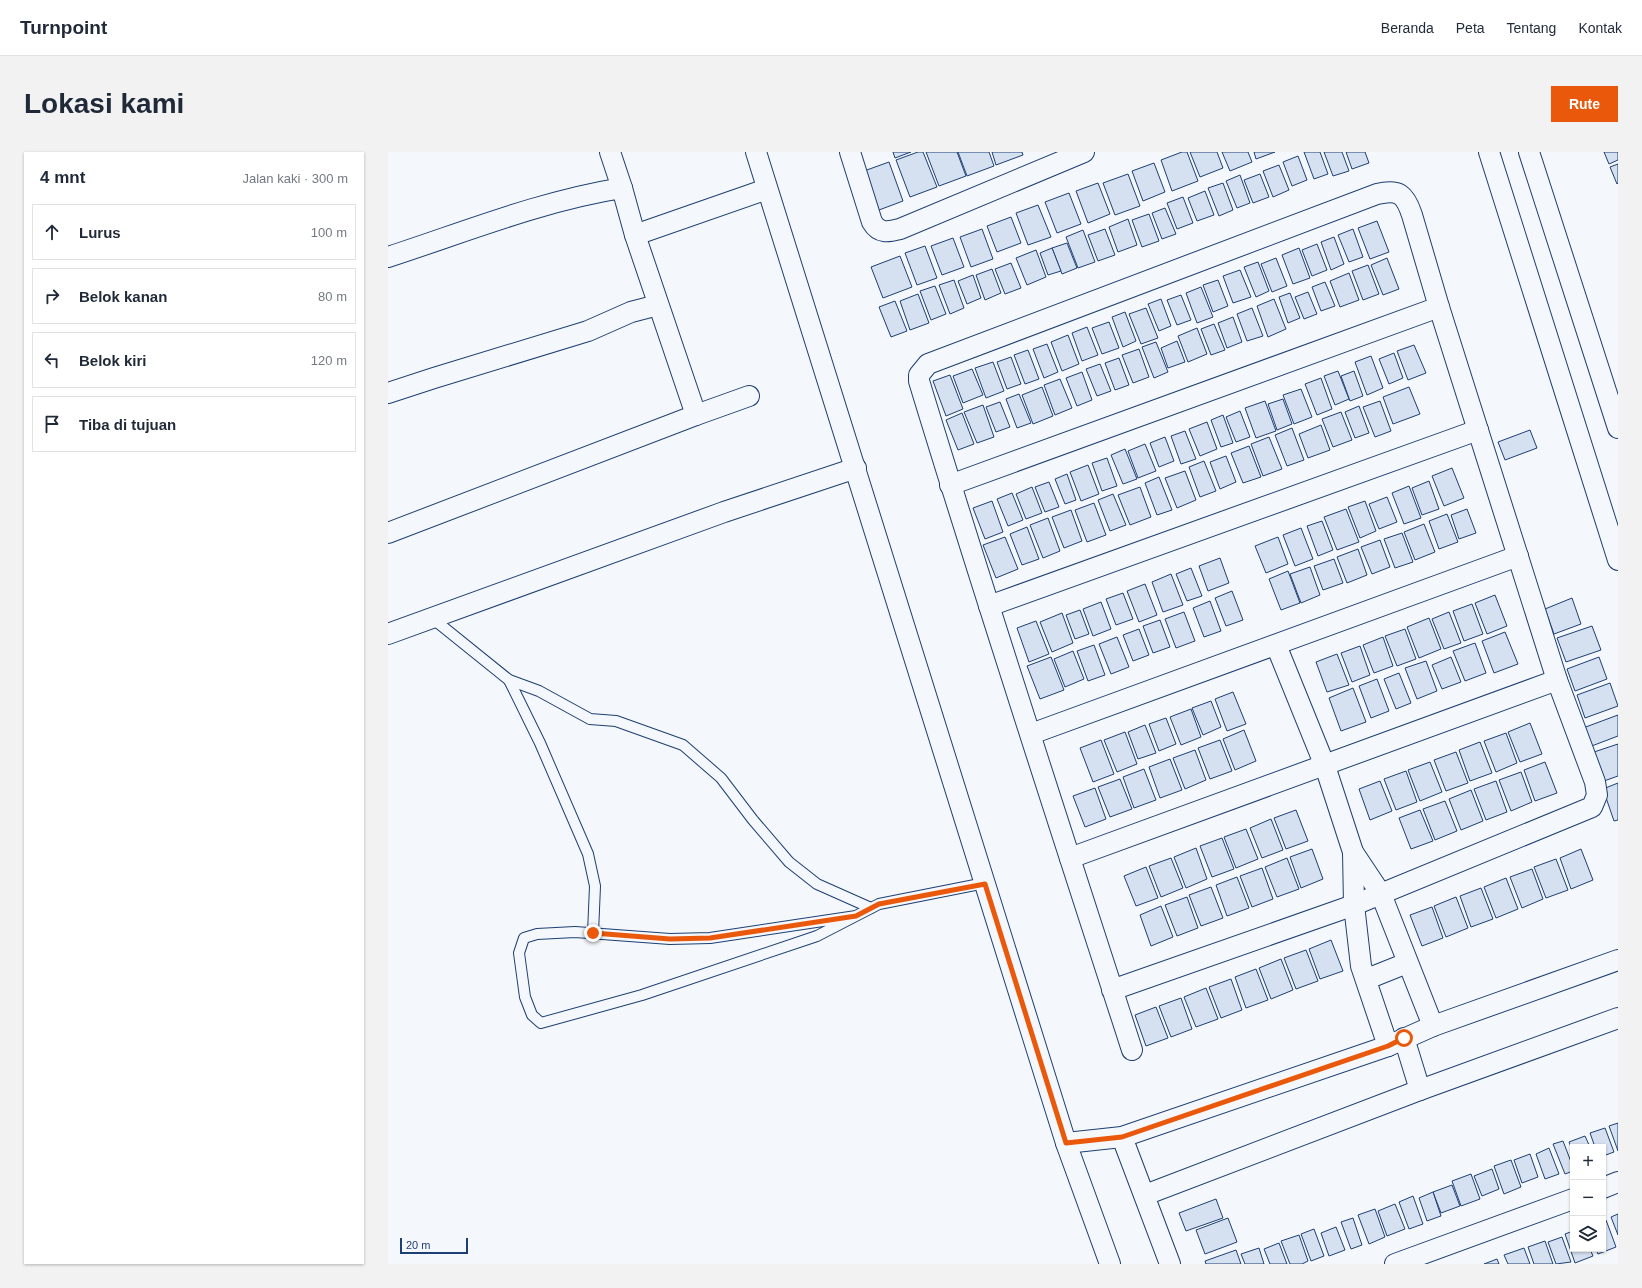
<!DOCTYPE html>
<html lang="id">
<meta charset="utf-8">
<style>
body{margin:0;font-family:Arial,sans-serif;background:#f2f2f3;color:#1f2937}
.controls{position:absolute;right:12px;bottom:12px;display:grid;overflow:hidden;border-radius:0px;box-shadow:0 1px 3px #0004}
.controls button{width:36px;height:36px;display:grid;place-items:center;padding:0;border:0;border-bottom:1px solid #e0e1e3;background:#fff;color:#1f2937;font:20px sans-serif}
.scale{position:absolute;left:12px;bottom:10px;width:68px;box-sizing:border-box;padding-left:4px;border:2px solid #1d3f73;border-top:0;font-size:11px;line-height:14px;white-space:nowrap;color:#1d3f73;-webkit-text-stroke:3px #f4f7fb;paint-order:stroke}
.stop{position:absolute;width:12px;height:12px;margin:-9px;border:3px solid #ea580c;border-radius:50%;background:#fff}
.stop.end{background:#ea580c;border-color:#fff;box-shadow:0 1px 4px #0008}
.list{margin:0;padding:0;list-style:none}
h2{display:flex;justify-content:space-between;align-items:center;height:52px;margin:0;padding:0 16px;font-size:17px}
h2 small{font-size:13px;font-weight:400;color:#747a83}
.list li{display:grid;grid-template-columns:26px 1fr auto;gap:12px;align-items:center;box-sizing:border-box;height:56px;margin:0 8px 8px;padding:0 8px;border:1px solid #e0e1e3;border-radius:0px}
.list b{display:block;font-size:15px;white-space:nowrap}
.list em{font-size:13px;font-style:normal;color:#747a83}
.icon{flex:none;width:22px;height:22px;fill:none;stroke:currentColor;stroke-width:2;stroke-linecap:round;stroke-linejoin:round}
.map{position:relative;flex:none;width:1230px;height:1112px;overflow:hidden;border-radius:0px}
header{display:flex;align-items:center;gap:24px;box-sizing:border-box;height:56px;padding:0 20px;background:#fff;border-bottom:1px solid #e0e1e3}
header strong{font-size:19px}
nav{display:flex;gap:22px;margin-inline-start:auto;font-size:14px}
.intro{display:flex;align-items:center;justify-content:space-between;box-sizing:border-box;height:96px;padding:0 24px}
h1{margin:0;font-size:28px}
.button{padding:10px 18px;border-radius:0px;background:#ea580c;color:#fff;font-size:14px;font-weight:700}
main{display:flex;gap:24px;padding:0 24px}
aside{flex:1;background:#fff;border-radius:0px;box-shadow:0 1px 3px #0004}
.map>svg:first-child{display:block}
.building{fill:#d5e0f0;stroke:#1d3f73}
.lines{fill:none;stroke-linecap:round;stroke-linejoin:round}
.lane-casing{stroke:#1d3f73;stroke-width:12}
.street-casing{stroke:#1d3f73;stroke-width:22}
.lane{stroke:#f4f7fb;stroke-width:10}
.street{stroke:#f4f7fb;stroke-width:20}
.route{stroke:#ea580c;stroke-width:5}
</style>
<header>
<strong>Turnpoint</strong>
<nav><a>Beranda</a><a>Peta</a><a>Tentang</a><a>Kontak</a></nav>
</header>
<div class="intro"><h1>Lokasi kami</h1><a class="button">Rute</a></div>
<main>
<aside>
<h2>4 mnt<small>Jalan kaki · 300 m</small></h2>
<ul class="list">
<li><svg class="icon" aria-label="ahead" viewBox="0 0 24 24"><path d="M12 20V5M6 11l6-6 6 6"/></svg><div><b>Lurus</b></div><em>100 m</em></li>
<li><svg class="icon" aria-label="right" viewBox="0 0 24 24"><path d="M7 20v-9h11M14 6l5 5-5 5"/></svg><div><b>Belok kanan</b></div><em>80 m</em></li>
<li><svg class="icon" aria-label="left" viewBox="0 0 24 24"><path d="M17 20v-9H6M10 6l-5 5 5 5"/></svg><div><b>Belok kiri</b></div><em>120 m</em></li>
<li><svg class="icon" aria-label="arrive" viewBox="0 0 24 24"><path d="M6 21V4h12l-3 4 3 4H6"/></svg><div><b>Tiba di tujuan</b></div></li>
</ul>
</aside>
<div class="map">
<svg width="1230" height="1112" viewBox="0 0 1230 1112">
<rect width="100%" height="100%" fill="#f4f7fb"/>
<g class="building">
<polygon points="505,0 523,0 507,6"/>
<polygon points="530,0 535,0 549,35 522,45 508,8"/>
<polygon points="538,0 569,0 578,24 551,34"/>
<polygon points="570,0 601,0 606,14 579,24"/>
<polygon points="604,0 634,0 635,3 608,13"/>
<polygon points="794,0 799,0 810,29 784,39 773,8"/>
<polygon points="802,0 829,0 835,16 812,25"/>
<polygon points="834,0 860,0 864,10 842,19"/>
<polygon points="866,0 887,0 868,7"/>
<polygon points="916,0 932,0 940,22 926,27"/>
<polygon points="936,0 954,0 961,19 945,24"/>
<polygon points="958,0 977,0 981,11 964,17"/>
<polygon points="1216,0 1230,0 1230,8 1221,12"/>
<polygon points="910,4 919,28 904,34 895,10"/>
<polygon points="501,10 515,49 491,58 476,19"/>
<polygon points="766,11 777,40 755,49 744,19"/>
<polygon points="1230,12 1230,31 1229,32 1222,15"/>
<polygon points="891,13 901,38 885,45 875,19"/>
<polygon points="740,22 752,54 727,63 715,31"/>
<polygon points="872,22 881,45 865,51 856,28"/>
<polygon points="852,23 862,51 849,56 838,29"/>
<polygon points="710,31 722,62 700,71 688,39"/>
<polygon points="835,31 845,58 831,64 820,36"/>
<polygon points="817,39 826,63 809,69 800,46"/>
<polygon points="681,41 693,72 669,81 657,50"/>
<polygon points="795,45 805,71 789,77 779,51"/>
<polygon points="650,53 663,85 640,93 628,61"/>
<polygon points="777,56 788,82 774,87 764,61"/>
<polygon points="761,62 771,89 754,95 744,68"/>
<polygon points="623,65 633,91 609,100 599,74"/>
<polygon points="740,67 749,93 730,100 721,75"/>
<polygon points="989,69 1001,100 982,107 970,76"/>
<polygon points="594,77 605,107 583,115 572,85"/>
<polygon points="717,77 727,103 710,109 700,83"/>
<polygon points="965,77 975,105 961,110 950,83"/>
<polygon points="695,78 707,110 690,116 678,85"/>
<polygon points="946,85 956,112 943,118 933,90"/>
<polygon points="565,86 576,115 554,123 543,94"/>
<polygon points="679,91 689,116 674,122 664,96"/>
<polygon points="929,92 939,118 924,124 914,98"/>
<polygon points="537,94 549,126 529,133 517,101"/>
<polygon points="664,96 673,119 660,123 652,101"/>
<polygon points="911,96 922,126 905,132 894,103"/>
<polygon points="648,98 658,125 639,133 628,106"/>
<polygon points="512,104 524,135 495,146 483,115"/>
<polygon points="888,106 899,134 884,140 873,112"/>
<polygon points="999,106 1011,137 995,143 983,113"/>
<polygon points="870,110 881,139 868,145 856,115"/>
<polygon points="623,111 633,136 617,142 607,117"/>
<polygon points="980,113 991,142 975,148 964,119"/>
<polygon points="604,117 613,141 597,148 588,123"/>
<polygon points="852,118 863,145 845,151 835,124"/>
<polygon points="961,121 971,148 952,155 942,129"/>
<polygon points="585,123 593,146 579,152 570,129"/>
<polygon points="566,128 576,156 562,162 551,133"/>
<polygon points="830,128 840,154 825,160 815,133"/>
<polygon points="937,130 947,154 933,159 924,135"/>
<polygon points="547,134 558,162 543,168 532,139"/>
<polygon points="813,135 825,165 809,171 798,141"/>
<polygon points="920,140 929,162 916,167 907,145"/>
<polygon points="902,141 912,166 900,171 891,145"/>
<polygon points="530,142 541,171 522,178 512,149"/>
<polygon points="793,143 803,168 789,173 779,148"/>
<polygon points="773,147 783,174 771,179 760,152"/>
<polygon points="886,147 898,177 880,185 869,154"/>
<polygon points="507,149 519,179 503,185 491,155"/>
<polygon points="758,156 770,186 753,192 741,162"/>
<polygon points="864,156 875,184 859,189 849,162"/>
<polygon points="737,160 748,189 735,195 724,165"/>
<polygon points="845,165 854,190 839,196 830,171"/>
<polygon points="721,170 731,196 714,202 704,176"/>
<polygon points="826,172 837,198 823,203 813,177"/>
<polygon points="699,175 710,203 694,209 684,181"/>
<polygon points="809,176 819,202 800,210 790,184"/>
<polygon points="680,183 691,212 674,219 663,190"/>
<polygon points="789,189 797,210 780,216 773,196"/>
<polygon points="768,190 780,220 766,226 754,195"/>
<polygon points="659,192 670,220 656,226 645,197"/>
<polygon points="1026,193 1038,221 1020,228 1009,199"/>
<polygon points="751,197 761,225 745,231 734,203"/>
<polygon points="640,198 651,227 637,232 626,203"/>
<polygon points="1006,201 1015,226 1001,232 991,207"/>
<polygon points="983,204 995,236 979,243 967,210"/>
<polygon points="623,205 633,232 619,237 609,210"/>
<polygon points="731,206 741,233 727,238 717,211"/>
<polygon points="605,210 616,239 598,246 587,216"/>
<polygon points="712,212 723,239 709,244 698,217"/>
<polygon points="584,217 595,243 575,251 565,224"/>
<polygon points="950,219 961,247 947,253 936,224"/>
<polygon points="966,219 975,244 962,249 953,224"/>
<polygon points="694,220 704,248 689,254 678,226"/>
<polygon points="562,223 575,257 558,264 545,229"/>
<polygon points="933,226 944,257 929,263 917,232"/>
<polygon points="672,227 684,256 667,263 656,233"/>
<polygon points="654,235 665,264 645,272 634,243"/>
<polygon points="1021,235 1032,262 1005,272 995,245"/>
<polygon points="913,237 924,265 906,272 895,243"/>
<polygon points="631,242 643,271 629,276 618,247"/>
<polygon points="895,247 904,272 889,278 880,252"/>
<polygon points="877,249 888,279 868,286 857,256"/>
<polygon points="992,249 1003,279 987,285 975,255"/>
<polygon points="612,250 622,275 608,280 598,255"/>
<polygon points="595,253 606,285 589,291 576,260"/>
<polygon points="971,254 981,281 967,286 957,260"/>
<polygon points="852,259 862,285 848,290 838,265"/>
<polygon points="953,260 964,288 945,295 934,267"/>
<polygon points="574,261 586,292 570,298 558,268"/>
<polygon points="835,263 845,291 833,295 823,268"/>
<polygon points="819,270 829,297 812,304 801,277"/>
<polygon points="933,273 942,298 920,306 911,282"/>
<polygon points="904,276 916,308 899,314 887,283"/>
<polygon points="1142,278 1149,296 1117,308 1110,290"/>
<polygon points="797,279 808,307 793,312 783,284"/>
<polygon points="777,285 786,309 771,315 762,291"/>
<polygon points="881,285 894,317 875,324 863,292"/>
<polygon points="757,292 768,319 750,326 740,299"/>
<polygon points="861,294 873,325 855,331 843,301"/>
<polygon points="737,297 749,327 735,332 723,303"/>
<polygon points="838,304 848,330 832,337 822,310"/>
<polygon points="719,306 729,334 714,339 704,311"/>
<polygon points="816,309 828,339 812,345 801,315"/>
<polygon points="700,313 711,342 693,349 682,320"/>
<polygon points="1064,316 1076,346 1056,354 1044,324"/>
<polygon points="797,319 808,348 789,356 777,326"/>
<polygon points="679,322 688,348 677,352 667,327"/>
<polygon points="771,325 784,358 769,363 757,331"/>
<polygon points="1041,329 1051,357 1034,363 1024,336"/>
<polygon points="661,330 671,355 657,360 647,335"/>
<polygon points="1021,334 1033,366 1016,372 1004,341"/>
<polygon points="644,335 654,361 638,367 628,342"/>
<polygon points="752,335 763,365 742,373 730,343"/>
<polygon points="624,341 635,368 620,374 609,347"/>
<polygon points="725,342 738,373 722,379 710,348"/>
<polygon points="999,345 1009,370 991,377 981,352"/>
<polygon points="604,349 615,380 597,387 585,356"/>
<polygon points="977,349 988,379 972,386 960,355"/>
<polygon points="706,351 718,383 699,390 687,358"/>
<polygon points="958,357 971,390 949,398 936,365"/>
<polygon points="1079,357 1088,381 1071,387 1063,363"/>
<polygon points="683,358 694,389 676,396 664,365"/>
<polygon points="1059,362 1070,390 1051,397 1041,369"/>
<polygon points="660,366 672,399 655,406 642,373"/>
<polygon points="934,369 945,398 930,404 919,374"/>
<polygon points="1036,372 1047,400 1027,408 1016,380"/>
<polygon points="639,375 651,407 634,413 622,382"/>
<polygon points="913,376 925,407 907,414 895,383"/>
<polygon points="1014,381 1025,410 1007,416 996,387"/>
<polygon points="617,385 630,417 608,426 595,393"/>
<polygon points="890,385 900,412 878,421 867,394"/>
<polygon points="992,388 1002,415 984,422 973,395"/>
<polygon points="970,397 979,423 959,431 949,405"/>
<polygon points="832,406 841,431 820,439 811,414"/>
<polygon points="946,407 955,431 935,438 926,414"/>
<polygon points="922,415 932,443 913,451 902,422"/>
<polygon points="803,416 814,444 799,449 788,422"/>
<polygon points="900,419 912,451 893,458 881,427"/>
<polygon points="783,422 795,453 775,460 764,430"/>
<polygon points="757,432 769,463 751,470 739,439"/>
<polygon points="844,439 855,468 838,474 827,446"/>
<polygon points="735,441 745,467 728,473 718,447"/>
<polygon points="1107,443 1119,474 1099,482 1087,451"/>
<polygon points="1184,446 1193,472 1166,482 1157,457"/>
<polygon points="822,449 833,479 816,485 805,456"/>
<polygon points="713,450 723,477 705,484 695,457"/>
<polygon points="1084,452 1095,482 1076,489 1065,459"/>
<polygon points="692,458 701,482 687,487 678,463"/>
<polygon points="796,460 807,489 788,496 777,467"/>
<polygon points="1061,460 1073,491 1056,497 1044,467"/>
<polygon points="674,461 685,491 664,500 652,470"/>
<polygon points="1041,466 1053,497 1031,506 1019,475"/>
<polygon points="772,468 782,495 765,501 755,474"/>
<polygon points="648,469 661,502 641,510 629,476"/>
<polygon points="1204,474 1213,498 1178,510 1169,486"/>
<polygon points="751,477 761,503 745,509 735,483"/>
<polygon points="1017,477 1028,507 1009,514 997,484"/>
<polygon points="1117,480 1130,512 1106,521 1094,489"/>
<polygon points="729,485 741,515 723,522 711,492"/>
<polygon points="995,485 1005,514 986,521 975,493"/>
<polygon points="1087,491 1098,521 1077,529 1065,499"/>
<polygon points="706,493 717,523 700,529 689,499"/>
<polygon points="972,494 982,523 964,530 953,501"/>
<polygon points="685,499 696,527 677,535 666,507"/>
<polygon points="949,502 961,533 939,540 928,510"/>
<polygon points="663,505 676,538 652,547 639,514"/>
<polygon points="1063,505 1073,530 1054,537 1044,513"/>
<polygon points="1211,505 1219,527 1187,539 1179,517"/>
<polygon points="1038,509 1049,539 1029,547 1017,516"/>
<polygon points="1011,521 1023,551 1008,557 996,527"/>
<polygon points="989,527 1001,559 983,566 971,534"/>
<polygon points="1222,531 1230,554 1197,566 1189,543"/>
<polygon points="965,536 978,570 953,579 941,546"/>
<polygon points="845,540 858,572 839,579 827,547"/>
<polygon points="823,549 833,575 815,583 804,556"/>
<polygon points="803,557 813,585 793,593 782,565"/>
<polygon points="1230,563 1230,584 1201,595 1195,576"/>
<polygon points="778,566 788,592 771,599 761,572"/>
<polygon points="1142,571 1154,602 1132,610 1120,580"/>
<polygon points="757,573 768,601 750,607 740,580"/>
<polygon points="856,578 868,609 847,618 835,587"/>
<polygon points="737,580 749,612 729,620 716,588"/>
<polygon points="1118,581 1129,611 1108,620 1096,589"/>
<polygon points="713,588 726,622 705,630 692,596"/>
<polygon points="832,588 844,619 822,627 810,596"/>
<polygon points="1092,590 1104,621 1082,629 1071,598"/>
<polygon points="1230,592 1230,624 1216,629 1206,600"/>
<polygon points="807,598 818,628 797,637 785,606"/>
<polygon points="1068,600 1080,631 1058,639 1046,608"/>
<polygon points="782,607 794,638 772,646 761,615"/>
<polygon points="1042,610 1054,640 1032,649 1020,618"/>
<polygon points="1157,610 1169,641 1147,649 1136,618"/>
<polygon points="756,617 768,648 746,656 735,625"/>
<polygon points="1018,619 1029,650 1008,658 996,627"/>
<polygon points="1133,620 1144,650 1123,659 1111,628"/>
<polygon points="732,627 744,657 722,665 710,635"/>
<polygon points="992,629 1004,659 982,668 971,637"/>
<polygon points="1108,629 1119,660 1098,668 1086,637"/>
<polygon points="1230,631 1230,668 1226,669 1215,637"/>
<polygon points="707,636 718,667 697,675 685,644"/>
<polygon points="1083,638 1095,669 1073,678 1061,647"/>
<polygon points="1057,649 1069,679 1047,688 1035,657"/>
<polygon points="908,658 920,689 898,697 886,666"/>
<polygon points="1032,658 1045,689 1023,697 1011,666"/>
<polygon points="883,667 895,698 874,706 862,676"/>
<polygon points="858,677 870,707 848,716 836,685"/>
<polygon points="834,686 846,717 824,725 812,694"/>
<polygon points="808,696 819,727 798,736 786,705"/>
<polygon points="924,697 935,727 913,736 902,705"/>
<polygon points="1193,697 1205,728 1183,737 1172,706"/>
<polygon points="783,706 795,736 773,745 761,714"/>
<polygon points="899,706 911,737 889,745 877,715"/>
<polygon points="1168,707 1180,738 1158,746 1146,715"/>
<polygon points="758,715 770,746 748,754 736,724"/>
<polygon points="874,716 885,747 864,755 852,724"/>
<polygon points="1144,717 1155,747 1134,756 1122,725"/>
<polygon points="849,725 861,756 839,764 828,733"/>
<polygon points="1118,726 1130,757 1108,766 1096,735"/>
<polygon points="823,735 835,766 813,774 801,743"/>
<polygon points="1093,736 1105,767 1083,775 1072,744"/>
<polygon points="799,745 810,776 789,784 777,753"/>
<polygon points="1068,745 1080,776 1058,785 1046,754"/>
<polygon points="773,754 785,785 763,794 752,763"/>
<polygon points="1044,755 1055,786 1034,794 1022,763"/>
<polygon points="943,788 955,819 932,827 921,797"/>
<polygon points="918,798 930,829 908,837 896,806"/>
<polygon points="893,807 905,838 883,847 871,816"/>
<polygon points="868,817 880,848 858,856 847,825"/>
<polygon points="843,827 854,858 833,866 821,835"/>
<polygon points="818,836 830,867 808,875 796,845"/>
<polygon points="793,846 804,877 783,885 771,854"/>
<polygon points="768,855 780,886 758,894 747,863"/>
<polygon points="1230,971 1230,999 1221,974"/>
<polygon points="1217,976 1226,1000 1215,1004 1215,995 1207,995 1202,981"/>
<polygon points="1197,984 1202,995 1185,995 1185,1000 1181,990"/>
<polygon points="1175,989 1185,1015 1185,1019 1177,1022 1165,992"/>
<polygon points="1161,996 1171,1022 1157,1027 1148,1002"/>
<polygon points="1142,1002 1150,1025 1134,1031 1126,1008"/>
<polygon points="1123,1008 1133,1035 1116,1042 1106,1014"/>
<polygon points="1104,1017 1111,1037 1094,1044 1086,1024"/>
<polygon points="1083,1022 1092,1047 1073,1054 1064,1029"/>
<polygon points="1064,1033 1072,1054 1053,1061 1045,1040"/>
<polygon points="1045,1040 1053,1064 1039,1069 1031,1046"/>
<polygon points="1025,1044 1035,1072 1021,1077 1011,1050"/>
<polygon points="828,1047 835,1066 798,1079 791,1061"/>
<polygon points="1007,1052 1017,1077 999,1084 990,1059"/>
<polygon points="987,1057 997,1085 981,1092 970,1063"/>
<polygon points="1230,1062 1230,1083 1223,1065"/>
<polygon points="840,1066 849,1090 817,1102 808,1078"/>
<polygon points="965,1066 974,1093 963,1097 953,1070"/>
<polygon points="1218,1068 1228,1095 1210,1102 1208,1097 1215,1097 1215,1070"/>
<polygon points="948,1075 957,1098 941,1104 933,1081"/>
<polygon points="926,1077 936,1104 923,1109 913,1082"/>
<polygon points="1185,1079 1185,1097 1202,1097 1205,1104 1187,1111 1177,1082"/>
<polygon points="911,1083 920,1109 914,1112 902,1112 893,1089"/>
<polygon points="1174,1085 1183,1110 1168,1112 1160,1090"/>
<polygon points="1157,1089 1165,1112 1146,1112 1140,1095"/>
<polygon points="891,1091 899,1112 882,1112 876,1097"/>
<polygon points="871,1096 876,1112 857,1112 853,1102"/>
<polygon points="1136,1096 1142,1112 1120,1112 1116,1103"/>
<polygon points="848,1098 853,1112 818,1112 817,1109"/>
<polygon points="1109,1107 1111,1112 1096,1112"/>
</g>
<g class="lines">
<g class="lane-casing">
<g id="lane">
<polyline points="44,466 121,528 151,539 202,567 228,569 295,593 333,626 365,668 401,710 429,732 483,756"/>
<polyline points="121,528 152,591 200,702 207,734 205,781"/>
<polyline points="468,764 322,786 282,787 187,780 149,782 136,786 131,801 137,845 144,863 153,871 254,843 429,784 491,752 597,731"/>
</g>
</g>
<g class="street-casing">
<g id="street">
<polyline points="222,0 234,36"/>
<polyline points="368,0 678,991 722,1112"/>
<path d="M462,0L484,70C491,82 500,80 512,77L696,0"/>
<polyline points="1101,0 1230,408"/>
<polyline points="1141,0 1230,276"/>
<path d="M0,105C77,80 153,49 234,36L247,83"/>
<polyline points="0,241 46,226 200,179 243,160 270,153"/>
<polyline points="361,244 308,263 247,83 379,37"/>
<polyline points="562,333 1051,155"/>
<polyline points="0,381 308,263"/>
<polyline points="601,454 1090,278"/>
<polyline points="0,482 336,360 468,316"/>
<polyline points="888,493 937,614 965,700 993,742 1045,874"/>
<polyline points="643,582 1130,404"/>
<polyline points="965,700 966,753 973,814 1000,894"/>
<polyline points="682,706 1169,528"/>
<polyline points="979,827 1019,811"/>
<path d="M724,838L966,753L1204,655L1209,643L1207,630L1169,528L1051,155L1024,63C1017,42 1011,37 989,42L540,212L531,223V229C599,453 672,675 744,898"/>
<polyline points="1016,886 1032,938"/>
<polyline points="734,985 782,1112"/>
<polyline points="678,991 734,985 1000,894 1045,874 1230,808"/>
<polyline points="1215,1036 1230,1030"/>
<polyline points="757,1043 1032,938 1230,866"/>
<polyline points="1007,1112 1185,1047"/>
</g>
</g>
<use href="#lane" class="lane"/>
<use href="#street" class="street"/>
</g>
<g class="lines">
<polyline class="route" points="205,781 282,787 322,786 468,764 491,752 597,732 678,991 734,985 1000,894 1016,886"/>
</g>
</svg>
<div class="controls">
<button>+</button>
<button>−</button>
<button><svg class="icon" aria-label="layers" viewBox="0 0 24 24"><path d="M12 4l9 5-9 5-9-5zM3 14l9 5 9-5"/></svg></button>
</div>
<div class="scale">20 m</div>
<div class="stop" style="left:1016px;top:886px"></div>
<div class="stop end" style="left:205px;top:781px"></div>
</div>
</main>
